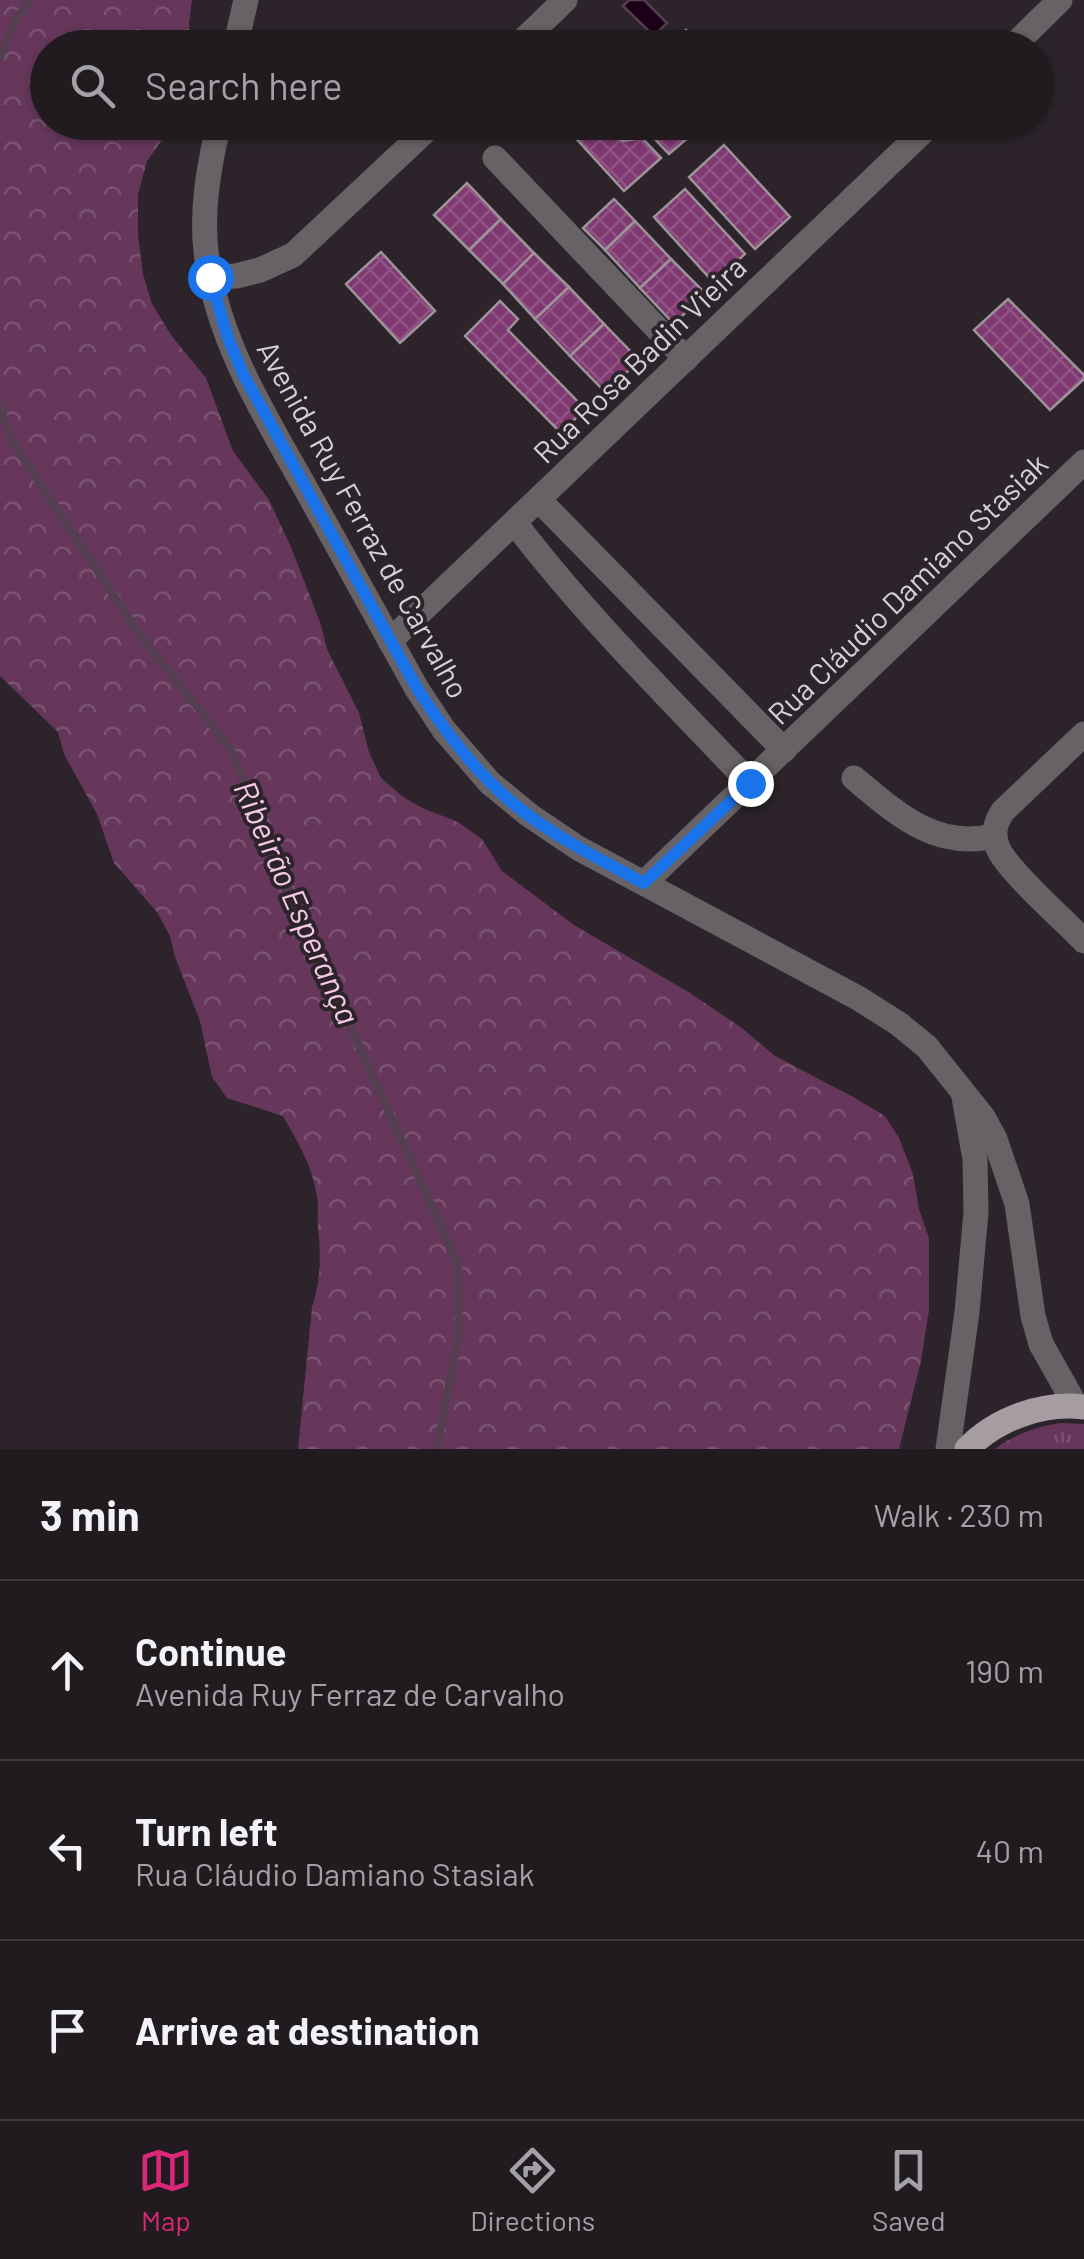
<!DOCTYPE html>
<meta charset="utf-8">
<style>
body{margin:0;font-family:Barlow,sans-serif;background:#292429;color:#f1f3f6}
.stop{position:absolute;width:30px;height:30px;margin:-22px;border:8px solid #1a73e8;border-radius:50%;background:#fff}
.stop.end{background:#1a73e8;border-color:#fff;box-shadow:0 2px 10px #0008}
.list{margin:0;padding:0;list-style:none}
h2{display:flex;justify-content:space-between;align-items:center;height:130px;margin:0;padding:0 40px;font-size:42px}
h2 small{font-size:32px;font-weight:400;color:#a2a1a5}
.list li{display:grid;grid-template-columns:65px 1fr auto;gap:30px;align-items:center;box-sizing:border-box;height:180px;padding:0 40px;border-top:2px solid #3e393e}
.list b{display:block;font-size:38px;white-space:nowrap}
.list p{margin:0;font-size:32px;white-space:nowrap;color:#a2a1a5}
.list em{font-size:32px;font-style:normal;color:#a2a1a5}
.icon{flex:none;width:55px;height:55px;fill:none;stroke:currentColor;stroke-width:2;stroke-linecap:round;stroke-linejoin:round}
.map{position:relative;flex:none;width:1084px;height:1449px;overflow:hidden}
.search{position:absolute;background:#211b20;box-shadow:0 2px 8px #0004;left:30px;right:30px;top:30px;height:110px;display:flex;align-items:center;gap:25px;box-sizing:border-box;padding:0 35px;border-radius:55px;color:#a2a1a5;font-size:38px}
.sheet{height:670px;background:#211b20}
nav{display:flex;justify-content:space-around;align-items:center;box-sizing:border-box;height:140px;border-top:2px solid #3e393e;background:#211b20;font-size:28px;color:#a2a1a5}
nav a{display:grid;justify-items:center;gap:5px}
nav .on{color:#db2777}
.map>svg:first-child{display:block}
.grass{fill:url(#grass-tufts)}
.forest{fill:url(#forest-crowns)}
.water{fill:url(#water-ripples);stroke:#543f50;stroke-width:2.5}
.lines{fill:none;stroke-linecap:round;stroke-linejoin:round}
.stream{stroke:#543f50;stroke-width:8}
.building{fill:url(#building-cross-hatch);stroke:#9d949a;stroke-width:2.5}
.minor{stroke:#666265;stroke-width:25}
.major{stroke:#a59da2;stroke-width:25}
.route{stroke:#1a73e8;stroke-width:12}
.labels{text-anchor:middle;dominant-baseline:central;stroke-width:8;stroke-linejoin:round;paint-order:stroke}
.street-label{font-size:30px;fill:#d6d1d4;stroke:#2c242a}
.water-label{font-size:32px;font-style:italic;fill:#f4cae8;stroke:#2c242a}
</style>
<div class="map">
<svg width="1084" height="1449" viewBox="0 0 1084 1449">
<defs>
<pattern id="grass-tufts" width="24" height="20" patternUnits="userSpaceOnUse" patternTransform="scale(2.5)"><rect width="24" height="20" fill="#66375b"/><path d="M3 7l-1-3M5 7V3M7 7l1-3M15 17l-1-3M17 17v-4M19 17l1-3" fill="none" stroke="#7b5372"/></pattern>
<pattern id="forest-crowns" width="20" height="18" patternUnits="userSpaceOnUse" patternTransform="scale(2.5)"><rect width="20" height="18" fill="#66375b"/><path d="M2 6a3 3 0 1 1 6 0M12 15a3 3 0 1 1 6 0" fill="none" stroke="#7b5372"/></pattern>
<pattern id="water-ripples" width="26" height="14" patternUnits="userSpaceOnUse" patternTransform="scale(2.5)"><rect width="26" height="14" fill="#1d0017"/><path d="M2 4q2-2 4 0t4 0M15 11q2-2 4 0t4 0" fill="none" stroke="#3d2438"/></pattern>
<pattern id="building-cross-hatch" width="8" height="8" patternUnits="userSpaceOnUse" patternTransform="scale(2.5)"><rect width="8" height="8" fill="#7f3870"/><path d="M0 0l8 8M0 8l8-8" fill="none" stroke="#905484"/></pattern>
</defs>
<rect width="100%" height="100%" fill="#2c242a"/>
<path class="grass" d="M1061,1423L1084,1424V1449H995C1015,1434 1036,1427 1061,1423Z"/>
<path class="forest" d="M0,0H192L189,23L191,47L48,48V122L174,123L147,161L138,194V235L143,274L152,304L171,335L206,378L233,451L269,500L291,547L320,622L327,649L359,713L369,752L381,778L403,797L422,808L458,822L482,839L502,871L574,925L690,993L742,1028L775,1056L855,1098L885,1116L899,1138L913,1174L919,1209L929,1238V1310L921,1361L899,1449H298L312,1307C321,1280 321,1256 318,1228C317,1218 319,1207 317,1196C312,1166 298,1142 283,1116L227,1098L212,1077L200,1021L175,957L170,936L157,912L114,863L97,814L64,754L58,732L0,676Z"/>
<polygon class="water" points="629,0 644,0 667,23 654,36 623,6"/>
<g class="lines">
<g class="stream">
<polyline points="0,58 16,18 31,0"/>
<polyline points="0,406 11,439 139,634 230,748 295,905 458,1264 459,1332 437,1449"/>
</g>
</g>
<g class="building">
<polygon points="686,30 703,48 668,47"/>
<polygon points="561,122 593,122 597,128 623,141 642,138 661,158 624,191"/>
<polygon points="665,122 703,122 704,124 669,154 653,137 667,125"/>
<polygon points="724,145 790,217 755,249 689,177"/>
<polygon points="467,183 501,219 469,250 434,215"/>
<polygon points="685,189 745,254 714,283 654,217"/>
<polygon points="614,199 635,221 605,250 583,228"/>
<polygon points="501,219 534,253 503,284 469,250"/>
<polygon points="635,221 671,259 640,288 605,250"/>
<polygon points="381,252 435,311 400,343 346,284"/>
<polygon points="534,253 569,287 535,319 503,284"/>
<polygon points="671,259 705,293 674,324 640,288"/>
<polygon points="569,287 604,324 570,356 535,319"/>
<polygon points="1008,299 1084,375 1084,379 1050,410 974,330"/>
<polygon points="500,301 518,319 508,330 585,409 561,433 465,336"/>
<polygon points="604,324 639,360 606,393 570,356"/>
</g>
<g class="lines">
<g class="minor">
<polyline points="235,48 246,0"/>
<polyline points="515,48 565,0"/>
<polyline points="1011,48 1060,0"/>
<path d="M219,122C209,167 200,213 207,259C219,343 265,416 306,489C343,556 380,623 417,689L444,730L490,783L529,815L578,848L858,998L899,1024L927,1047L983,1117L995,1139L1017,1204L1033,1316L1041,1344L1076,1406"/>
<polyline points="495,158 686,359"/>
<polyline points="210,277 236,276 260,270 293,255 435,122"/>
<polyline points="539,500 784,750"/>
<path d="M515,523C586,616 669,698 750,783"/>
<polyline points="390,641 933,122"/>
<path d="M1084,734L1003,811C995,823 992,834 998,848C1006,869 1065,921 1084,941"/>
<path d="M854,778C896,813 935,850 994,836"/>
<polyline points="644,883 1084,462"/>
<polyline points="948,1449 967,1312 976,1212 975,1159 964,1097"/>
</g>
<path class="major" d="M967,1449C996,1419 1042,1402 1084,1407"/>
</g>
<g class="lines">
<path class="route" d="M210,277L228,338L243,374L418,690C439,722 461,753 489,781C532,826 590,854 644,883L750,783"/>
</g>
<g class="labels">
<g class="street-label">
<text transform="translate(639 359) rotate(-44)">Rua Rosa Badin Vieira</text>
<text transform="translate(364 519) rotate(61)">Avenida Ruy Ferraz de Carvalho</text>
<text transform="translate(907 588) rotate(-44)">Rua Cláudio Damiano Stasiak</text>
</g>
<g class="water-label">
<text transform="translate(298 902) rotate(66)">Ribeirão Esperança</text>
</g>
</g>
</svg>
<div class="stop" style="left:210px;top:277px"></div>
<div class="stop end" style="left:750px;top:783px"></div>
<div class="search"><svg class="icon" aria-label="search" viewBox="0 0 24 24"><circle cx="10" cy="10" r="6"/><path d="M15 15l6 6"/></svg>Search here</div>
</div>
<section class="sheet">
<h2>3 min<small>Walk · 230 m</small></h2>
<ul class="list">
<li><svg class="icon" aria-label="ahead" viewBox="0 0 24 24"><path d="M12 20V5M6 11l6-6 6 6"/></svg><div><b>Continue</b><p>Avenida Ruy Ferraz de Carvalho</p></div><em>190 m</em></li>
<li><svg class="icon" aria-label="left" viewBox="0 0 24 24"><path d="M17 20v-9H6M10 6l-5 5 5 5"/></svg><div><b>Turn left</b><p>Rua Cláudio Damiano Stasiak</p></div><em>40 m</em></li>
<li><svg class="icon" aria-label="arrive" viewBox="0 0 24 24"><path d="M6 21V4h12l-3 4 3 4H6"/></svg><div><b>Arrive at destination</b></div></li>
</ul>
</section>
<nav>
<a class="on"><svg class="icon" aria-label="map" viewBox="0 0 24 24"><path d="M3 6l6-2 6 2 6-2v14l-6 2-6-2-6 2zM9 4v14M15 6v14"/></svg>Map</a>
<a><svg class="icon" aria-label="directions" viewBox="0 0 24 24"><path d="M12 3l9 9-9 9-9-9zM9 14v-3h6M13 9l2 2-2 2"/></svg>Directions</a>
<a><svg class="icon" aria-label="saved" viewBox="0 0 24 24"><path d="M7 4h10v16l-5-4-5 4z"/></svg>Saved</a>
</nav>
